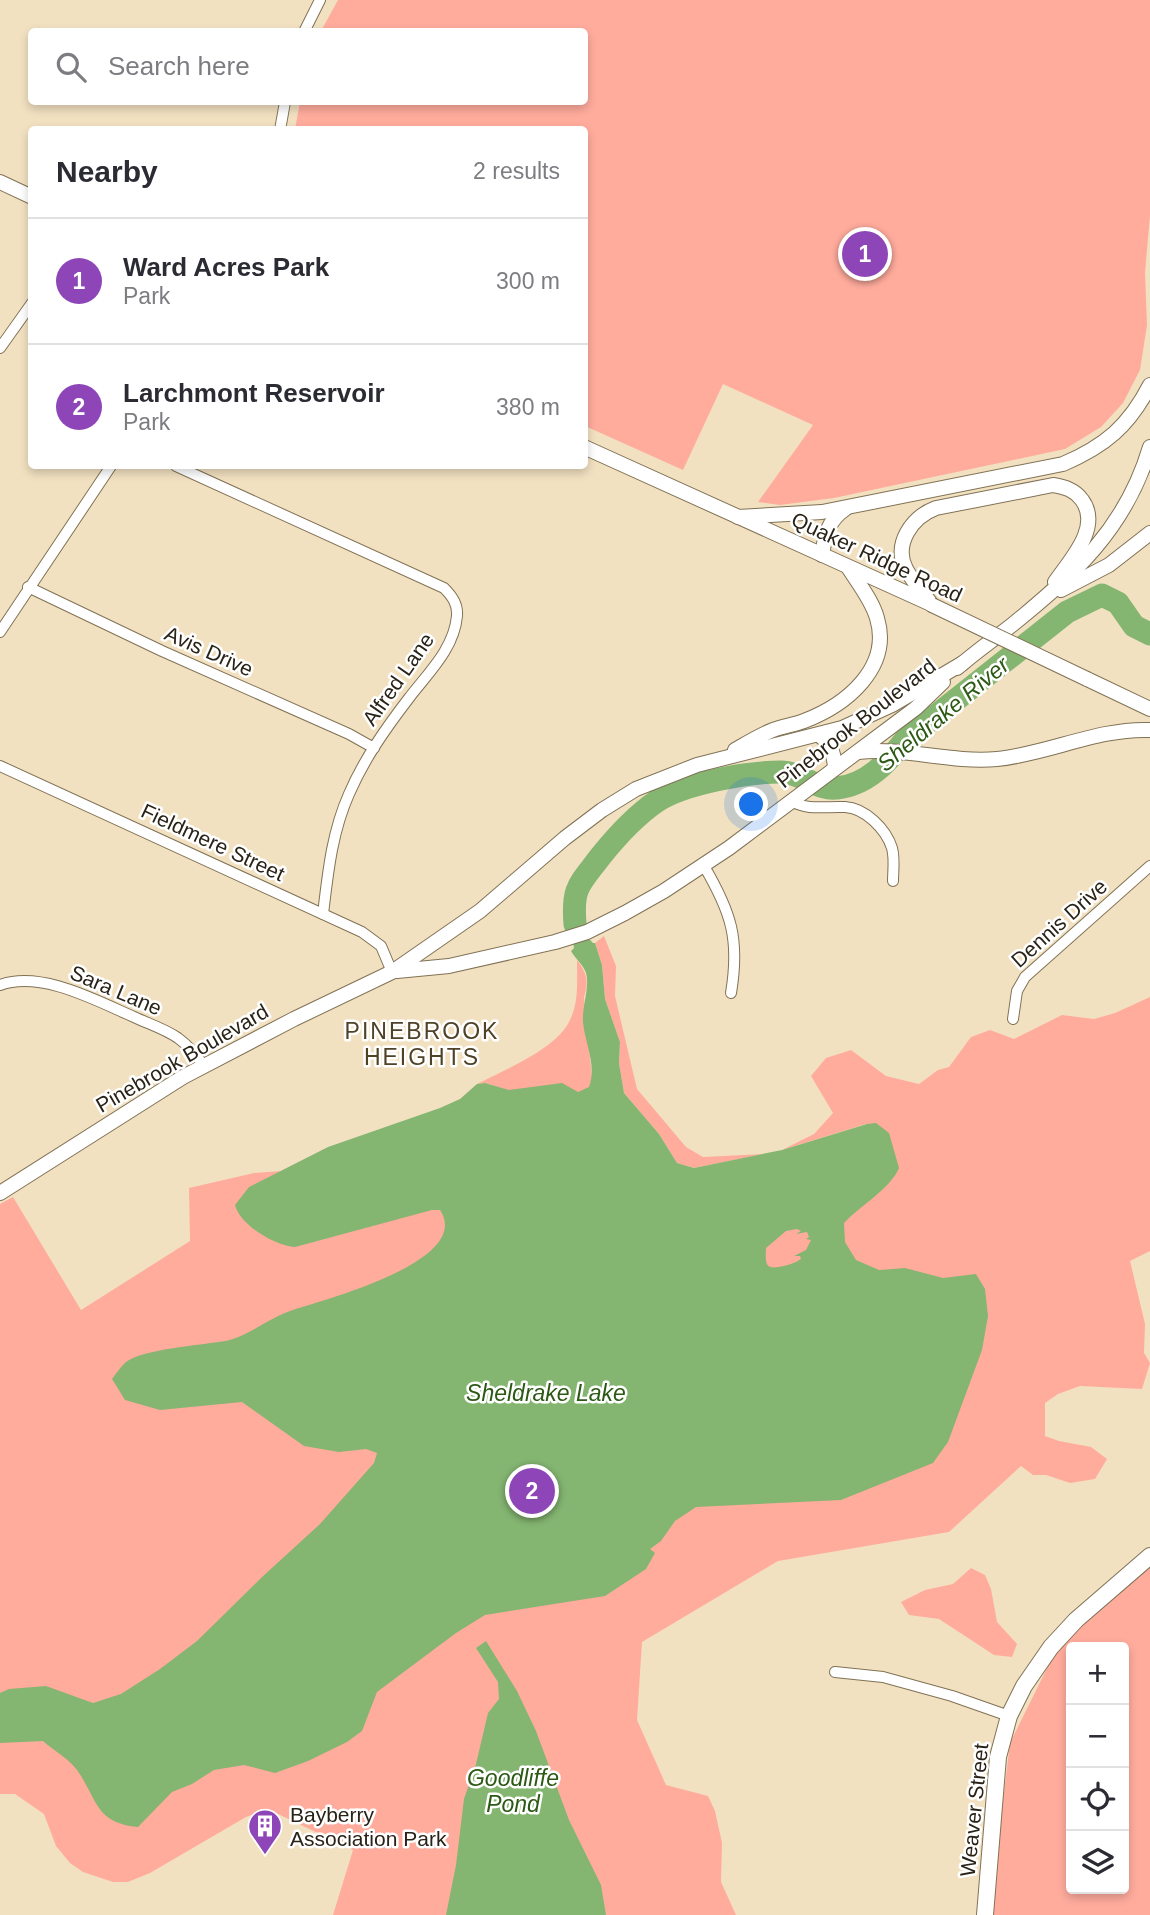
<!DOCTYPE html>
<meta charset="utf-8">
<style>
body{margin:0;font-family:Arial,sans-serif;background:#f7f7f7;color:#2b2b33}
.controls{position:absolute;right:21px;bottom:21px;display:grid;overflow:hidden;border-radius:7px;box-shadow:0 4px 10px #0003}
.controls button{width:63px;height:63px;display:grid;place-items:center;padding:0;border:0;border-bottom:2px solid #e1e1e2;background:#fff;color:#2b2b33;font:35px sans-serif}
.you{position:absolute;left:752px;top:805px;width:24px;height:24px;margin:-18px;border:5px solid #fff;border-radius:50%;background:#1a73e8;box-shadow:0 0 0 10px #1a73e833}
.badge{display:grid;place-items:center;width:46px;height:46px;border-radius:50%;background:#8d45b8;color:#fff;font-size:23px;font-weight:700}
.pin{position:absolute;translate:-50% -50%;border:4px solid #fff;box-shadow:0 2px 7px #0006}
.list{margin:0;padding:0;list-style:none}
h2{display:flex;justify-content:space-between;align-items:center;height:91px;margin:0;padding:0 28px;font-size:30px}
h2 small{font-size:23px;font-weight:400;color:#7c7c81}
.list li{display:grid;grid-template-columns:46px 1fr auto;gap:21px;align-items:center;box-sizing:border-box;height:126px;padding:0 28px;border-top:2px solid #e1e1e2}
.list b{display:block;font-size:26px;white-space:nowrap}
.list p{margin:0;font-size:23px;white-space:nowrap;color:#7c7c81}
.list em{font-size:23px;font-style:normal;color:#7c7c81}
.icon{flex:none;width:38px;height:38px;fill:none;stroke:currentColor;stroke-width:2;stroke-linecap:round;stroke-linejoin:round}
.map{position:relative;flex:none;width:1150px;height:1915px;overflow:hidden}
.search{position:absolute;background:#fff;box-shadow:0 4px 10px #0003;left:28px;top:28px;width:560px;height:77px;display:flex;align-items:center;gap:18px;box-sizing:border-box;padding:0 24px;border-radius:7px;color:#7c7c81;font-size:26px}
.panel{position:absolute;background:#fff;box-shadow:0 4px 10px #0003;left:28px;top:126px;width:560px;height:343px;border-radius:7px}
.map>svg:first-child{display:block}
.green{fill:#ffac9d;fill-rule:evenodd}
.water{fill:#84b571;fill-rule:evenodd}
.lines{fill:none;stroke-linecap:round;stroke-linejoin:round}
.river{stroke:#84b571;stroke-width:23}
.minor-casing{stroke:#807255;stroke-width:12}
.tertiary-casing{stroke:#807255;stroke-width:16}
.secondary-casing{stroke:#807255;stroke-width:18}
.minor{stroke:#fff;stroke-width:10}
.tertiary{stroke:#fff;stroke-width:14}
.secondary{stroke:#fff;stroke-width:16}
.tertiary-bridge-casing{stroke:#807255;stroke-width:16;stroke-linecap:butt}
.tertiary-bridge{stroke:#fff;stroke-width:14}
.labels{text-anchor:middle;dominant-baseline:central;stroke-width:5;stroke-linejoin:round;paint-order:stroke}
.street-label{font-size:21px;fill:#292317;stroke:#fff}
.poi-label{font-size:21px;fill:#292317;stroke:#fff;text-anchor:start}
.water-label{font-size:23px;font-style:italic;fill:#2c5914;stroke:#fff}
.neighbourhood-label{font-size:23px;letter-spacing:2px;fill:#504227;stroke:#fff}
</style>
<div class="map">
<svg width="1150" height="1915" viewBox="0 0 1150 1915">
<rect width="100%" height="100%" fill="#f2e1c1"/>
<g class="green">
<polygon points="338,0 1150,0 1150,215 1145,273 1147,325 1140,370 1123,403 1101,427 1065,449 834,498 780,505 758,502 813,425 723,384 683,470 585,426 584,130 295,129 300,102 584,102 584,32 321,31"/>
<polygon points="604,936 616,966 615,996 637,1089 686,1147 703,1157 764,1154 694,1168 677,1163 659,1134 624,1093 619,1063 620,1042 605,999 602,965 595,943"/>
<path d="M577,960C587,973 589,982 584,997L592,1078L664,1170L782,1194L866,1124L782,1150L814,1134L833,1113L811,1076L826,1058L851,1050L886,1076L919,1084L938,1070L949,1067L971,1037L990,1030L1014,1039L1062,1015L1094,1019L1115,1013L1150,997V1251L1130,1261L1145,1324L1144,1353L1150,1363L1142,1389L1080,1386L1058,1394L1045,1403V1436L1059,1441L1091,1447L1107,1459L1095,1479L1070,1483L1046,1475H1033L1021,1466L949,1532L778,1561L642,1642L637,1720L666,1785L708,1796L715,1811L722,1843L721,1882L736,1915H333L353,1850L274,1812L262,1811L246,1817L150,1873L128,1882H113L83,1872L70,1863L56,1846L44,1814L15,1794H0V1204L13,1197L81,1310L190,1241L189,1188L254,1173L282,1171L511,1091L485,1083L477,1084C504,1070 557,1049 570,1020C579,1002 577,980 577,960Z"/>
<path d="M1150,1564V1915H989L1010,1743L1057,1648ZM1071,1647H1124V1889H1071Z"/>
<polygon points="971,1568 985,1575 991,1589 997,1622 1017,1644 1012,1657 994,1655 939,1619 909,1615 901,1602 925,1590 953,1584"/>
</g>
<g class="water">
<path d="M575,924L593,943H595L602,965L605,999L620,1042L619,1063L624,1093L659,1134L677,1163L694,1168L782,1150L867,1124L876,1123L889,1133L899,1168C890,1189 861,1205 844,1223L845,1242L856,1260L879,1270L905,1268L943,1278L976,1274L985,1289L988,1316L982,1350L948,1442L933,1463L841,1500L696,1507L675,1521L661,1541L650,1549L655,1553L646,1569L605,1596L485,1615L456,1633L377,1692L362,1731L347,1742L308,1761L275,1773L244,1765L214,1770L192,1784L172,1792L138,1827C95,1823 98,1800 77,1770C69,1759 53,1750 43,1741L0,1743V1693L9,1689L46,1686L93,1703L121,1694L160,1669L197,1641L261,1578L320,1524L374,1463L377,1453L366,1449L339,1452L304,1446L242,1402L160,1410L125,1400L112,1379C116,1374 121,1366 126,1362C143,1349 202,1345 225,1341C249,1336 270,1317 293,1310C323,1300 474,1261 440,1210H432L295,1247C275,1246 240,1225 235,1205L249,1187L328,1147L440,1108L460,1099L477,1084L485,1083L509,1090L562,1083L578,1092L589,1087C597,1065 585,1044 583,1022C582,1006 590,987 586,973C584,966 575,958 571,951L574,948L571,929ZM797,1229L801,1231L796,1234L807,1232L809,1237L806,1239L811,1240L806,1250L794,1256H800L801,1259C795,1263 791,1264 784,1266C766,1270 765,1266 766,1248L786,1231Z"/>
<polygon points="486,1641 517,1691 536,1731 569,1820 601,1885 606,1915 446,1915 456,1865 464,1799 476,1764 488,1713 499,1699 498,1682 476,1648"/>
</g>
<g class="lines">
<path class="river" d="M575,924C572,887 579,885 600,857C616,837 635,816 657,801C685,783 748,772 781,772C800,772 819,791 837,788C867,785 888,762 905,740L1067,612L1102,595L1118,603L1134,626L1150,634"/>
<g class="minor-casing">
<g id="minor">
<polyline points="304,32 320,0"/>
<polyline points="280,130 285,102"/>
<polyline points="0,348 32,303"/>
<path d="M176,466L444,588C452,596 458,604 457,616C454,649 428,673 409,698C386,728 364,759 349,794C332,832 328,872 323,914"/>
<polyline points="28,587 162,651 349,734 374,748"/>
<polyline points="0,632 111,466"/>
<polyline points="0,766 362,932 381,946 392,972"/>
<path d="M791,801C809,811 825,806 845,807C865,808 886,829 892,848C895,859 893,871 893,881"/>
<path d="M704,866C731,912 740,939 731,993"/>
<path d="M0,985C41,970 97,1001 134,1017C149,1024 165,1029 178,1038C189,1046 197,1056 204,1066"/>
<polyline points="1013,1019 1017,991 1025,977 1150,866"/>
<polyline points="835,1672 883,1677 952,1696 1009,1716"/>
</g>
</g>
<g class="tertiary-casing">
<g id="tertiary">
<polyline points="0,182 32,197"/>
<polyline points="584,447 931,604"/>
<path d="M738,517L822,512L1063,464C1105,446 1129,426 1150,385"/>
<path d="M822,555C825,536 828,520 845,509"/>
<polyline points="1061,590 1109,565 1150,533"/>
<path d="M932,605C924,594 913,582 906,569C893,544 912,517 936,508L1053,485C1065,487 1075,490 1082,500C1102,527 1070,560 1055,582"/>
<path d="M957,668C974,653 994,639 1012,625C1075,574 1126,528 1150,447"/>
<polyline points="1087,679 1150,709"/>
<path d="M819,735C831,744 834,753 835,768"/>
<path d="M735,750C747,743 760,735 773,730C783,726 794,725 804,721C846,705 892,668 877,618C872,600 858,583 848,567"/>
<path d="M858,752C905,747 949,763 997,759C1049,754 1097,728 1150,730"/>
<polyline points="397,971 449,966 555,942 587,932 625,913 664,891 729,848 916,708 943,682"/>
<polyline points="0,1193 183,1077 294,1019 392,972 480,911 565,838 602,810 636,789 697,765 842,728 892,705 963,663"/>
</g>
</g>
<g class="secondary-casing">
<polyline id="secondary" points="985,1915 998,1757 1009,1716 1024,1686 1051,1647 1076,1620 1150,1556"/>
</g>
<use href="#minor" class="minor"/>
<use href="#tertiary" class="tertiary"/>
<use href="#secondary" class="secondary"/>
<g class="tertiary-bridge-casing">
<polyline id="tertiary-bridge" points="932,605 1087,679"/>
</g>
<use href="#tertiary-bridge" class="tertiary-bridge"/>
</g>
<defs>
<g id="building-pin" transform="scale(1.75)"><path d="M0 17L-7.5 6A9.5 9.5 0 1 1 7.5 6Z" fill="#8d45b8" stroke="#fff"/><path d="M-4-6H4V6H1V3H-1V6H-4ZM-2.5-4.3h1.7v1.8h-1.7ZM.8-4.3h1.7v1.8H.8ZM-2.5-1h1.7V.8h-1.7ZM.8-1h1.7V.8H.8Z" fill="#fff"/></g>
</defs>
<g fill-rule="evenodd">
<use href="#building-pin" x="265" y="1826"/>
</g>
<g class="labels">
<g class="street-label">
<text transform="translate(877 557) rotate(25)">Quaker Ridge Road</text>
<text transform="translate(209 651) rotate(24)">Avis Drive</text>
<text transform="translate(398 679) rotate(-55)">Alfred Lane</text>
<text transform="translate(856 723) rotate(-38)">Pinebrook Boulevard</text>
<text transform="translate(213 842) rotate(25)">Fieldmere Street</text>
<text transform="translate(1059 923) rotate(-42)">Dennis Drive</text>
<text transform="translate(116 990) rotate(23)">Sara Lane</text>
<text transform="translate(182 1058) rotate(-30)">Pinebrook Boulevard</text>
<text transform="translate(974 1810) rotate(-84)">Weaver Street</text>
</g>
<g class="poi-label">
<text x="290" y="1814">Bayberry<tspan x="290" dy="24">Association Park</tspan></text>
</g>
<g class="water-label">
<text transform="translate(943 714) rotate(-40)">Sheldrake River</text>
<text x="546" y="1393">Sheldrake Lake</text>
<text x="513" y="1778">Goodliffe<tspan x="513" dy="26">Pond</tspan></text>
</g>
<g class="neighbourhood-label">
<text x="422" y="1031">PINEBROOK<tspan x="422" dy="26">HEIGHTS</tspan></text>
</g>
</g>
</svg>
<div class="controls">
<button>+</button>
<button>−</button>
<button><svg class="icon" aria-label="locate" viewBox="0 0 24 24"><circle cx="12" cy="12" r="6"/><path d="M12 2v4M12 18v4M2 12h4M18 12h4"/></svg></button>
<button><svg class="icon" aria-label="layers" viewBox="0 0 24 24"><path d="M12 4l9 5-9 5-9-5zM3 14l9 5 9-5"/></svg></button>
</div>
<div class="you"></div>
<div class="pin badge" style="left:865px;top:254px">1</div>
<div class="pin badge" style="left:532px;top:1491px">2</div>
<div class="search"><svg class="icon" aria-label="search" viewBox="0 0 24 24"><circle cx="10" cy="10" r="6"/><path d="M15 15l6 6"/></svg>Search here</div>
<section class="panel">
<h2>Nearby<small>2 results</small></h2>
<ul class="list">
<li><span class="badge">1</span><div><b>Ward Acres Park</b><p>Park</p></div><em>300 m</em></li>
<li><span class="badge">2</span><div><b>Larchmont Reservoir</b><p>Park</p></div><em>380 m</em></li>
</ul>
</section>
</div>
